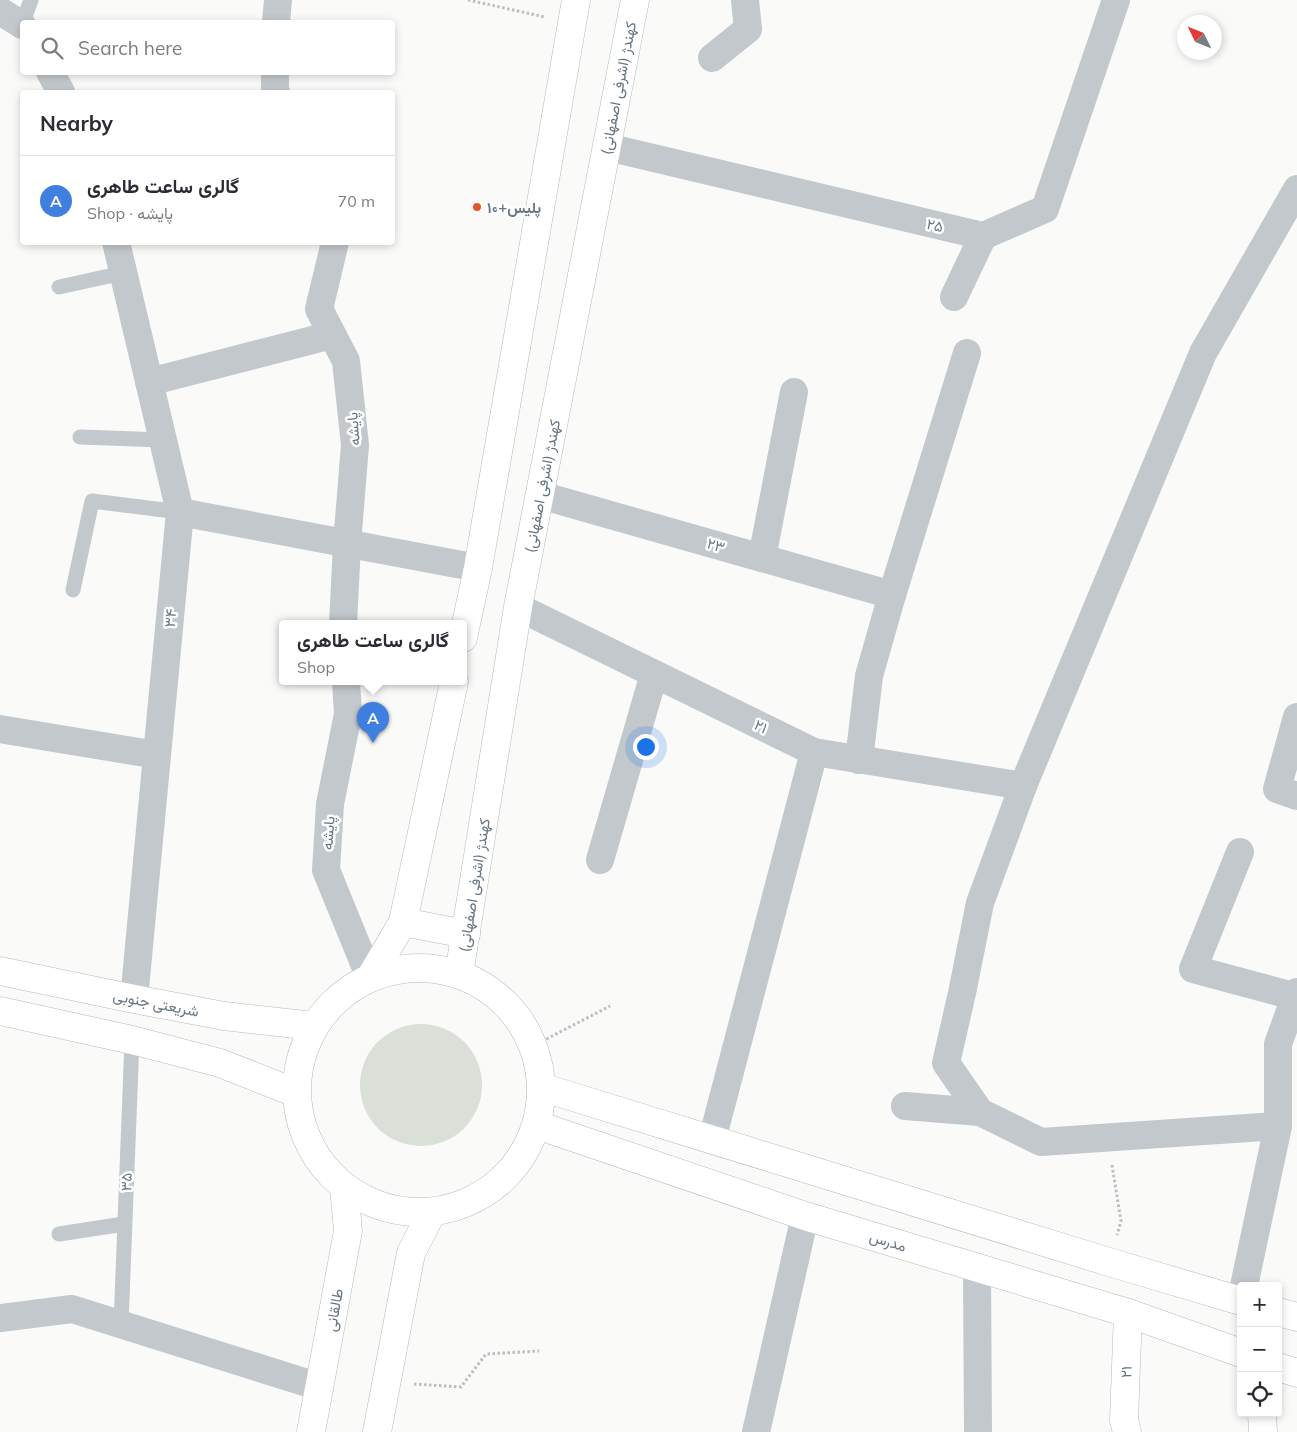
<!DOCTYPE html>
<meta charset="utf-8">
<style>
body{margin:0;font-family:Mulish,Vazirmatn,sans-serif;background:#f7f7f7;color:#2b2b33}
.controls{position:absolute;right:15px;bottom:15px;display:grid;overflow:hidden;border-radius:5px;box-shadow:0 2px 8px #0003}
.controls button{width:45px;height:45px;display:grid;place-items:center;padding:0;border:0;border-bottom:1px solid #e1e1e2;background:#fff;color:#2b2b33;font:25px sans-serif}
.compass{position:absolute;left:1177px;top:15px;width:45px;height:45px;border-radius:50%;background:#fff;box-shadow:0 2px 8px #0003;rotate:313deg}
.you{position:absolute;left:645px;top:746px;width:18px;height:18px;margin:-12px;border:4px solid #fff;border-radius:50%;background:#1a73e8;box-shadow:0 0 0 8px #1a73e833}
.badge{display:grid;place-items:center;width:32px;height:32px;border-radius:50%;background:#2563eb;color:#fff;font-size:16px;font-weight:700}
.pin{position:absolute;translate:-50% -41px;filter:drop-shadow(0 1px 2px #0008)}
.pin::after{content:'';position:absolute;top:26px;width:18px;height:15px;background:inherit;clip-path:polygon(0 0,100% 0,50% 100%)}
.popup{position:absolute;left:279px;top:620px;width:188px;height:65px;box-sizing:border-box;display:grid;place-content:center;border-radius:5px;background:#fff;filter:drop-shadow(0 1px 4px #0005);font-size:16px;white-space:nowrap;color:#7c7c81}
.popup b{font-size:19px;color:#2b2b33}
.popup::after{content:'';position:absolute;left:50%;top:100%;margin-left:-10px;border:10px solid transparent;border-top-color:#fff}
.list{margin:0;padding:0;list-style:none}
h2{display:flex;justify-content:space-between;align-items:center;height:65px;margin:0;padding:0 20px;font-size:21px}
h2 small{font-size:16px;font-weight:400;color:#7c7c81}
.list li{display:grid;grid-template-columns:32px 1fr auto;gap:15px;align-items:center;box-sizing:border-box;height:90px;padding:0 20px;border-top:1px solid #e1e1e2}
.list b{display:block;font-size:19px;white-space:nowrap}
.list p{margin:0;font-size:16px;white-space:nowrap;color:#7c7c81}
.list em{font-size:16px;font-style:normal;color:#7c7c81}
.icon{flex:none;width:28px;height:28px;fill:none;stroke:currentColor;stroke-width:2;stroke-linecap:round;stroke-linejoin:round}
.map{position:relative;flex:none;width:1297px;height:1432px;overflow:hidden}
.search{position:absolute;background:#fff;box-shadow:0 2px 8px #0003;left:20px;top:20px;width:375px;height:55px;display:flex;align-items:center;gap:12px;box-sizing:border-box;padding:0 18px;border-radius:5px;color:#7c7c81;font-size:19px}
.panel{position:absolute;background:#fff;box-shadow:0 2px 8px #0003;left:20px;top:90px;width:375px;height:155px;border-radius:5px}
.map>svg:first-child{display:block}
.green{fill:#dadfd7}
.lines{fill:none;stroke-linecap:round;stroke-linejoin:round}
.secondary-casing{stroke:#b3babf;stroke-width:29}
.primary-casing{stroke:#b5babe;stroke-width:29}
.path{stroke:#bbbfc2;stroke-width:3;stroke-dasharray:2.5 2.5;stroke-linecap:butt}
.lane{stroke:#c3c8cc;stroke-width:15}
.street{stroke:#c3c8cc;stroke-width:28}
.secondary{stroke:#fff;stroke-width:28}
.primary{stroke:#fff;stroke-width:28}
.poi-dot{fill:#e4572e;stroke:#fff;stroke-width:2}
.labels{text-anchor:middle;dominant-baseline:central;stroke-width:5;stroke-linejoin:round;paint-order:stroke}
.street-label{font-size:15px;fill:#657683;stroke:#fff}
.poi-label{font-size:15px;font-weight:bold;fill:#657683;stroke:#fff;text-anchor:start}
</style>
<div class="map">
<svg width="1297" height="1432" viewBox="0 0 1297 1432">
<rect width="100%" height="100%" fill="#fafaf8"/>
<circle class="green" cx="421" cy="1085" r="61"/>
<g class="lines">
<g class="secondary-casing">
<g id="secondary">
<polyline points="541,1087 1109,1262 1241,1301"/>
<polyline points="537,1125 805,1216 1128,1313 1241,1353"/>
<polyline points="1278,1312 1297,1317"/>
<polyline points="1278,1367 1297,1373"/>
<polyline points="1262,1413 1263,1432"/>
<polyline points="1127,1432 1124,1420 1128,1313"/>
</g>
</g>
<g class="primary-casing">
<g id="primary">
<polyline points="463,638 478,568 576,0"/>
<polyline points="403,922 466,934"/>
<circle cx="419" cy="1090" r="122"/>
<polyline points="0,971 134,999 224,1016 314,1026"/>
<polyline points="459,974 518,607 635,0"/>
<polyline points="370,978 403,922 454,682"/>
<polyline points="0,1011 132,1040 220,1063 296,1093"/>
<polyline points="311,1432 348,1231 344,1188"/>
<polyline points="377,1432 411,1253 432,1212"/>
</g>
</g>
<g class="path">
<polyline points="468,0 545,17"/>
<polyline points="533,1046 610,1006"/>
<polyline points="1112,1165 1121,1221 1117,1235"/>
<polyline points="414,1384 461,1387 486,1354 539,1351"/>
</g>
<g class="lane">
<polyline points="22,24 31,0"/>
<polyline points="59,287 123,273"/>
<polyline points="80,437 163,440"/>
<polyline points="73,590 92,501 180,512"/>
<polyline points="59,1234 124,1224"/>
<polyline points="121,1325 132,1040"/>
</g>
<g class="street">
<polyline points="0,11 22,25"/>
<polyline points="276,22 278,0"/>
<polyline points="712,58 748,29 745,0"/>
<polyline points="50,72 61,92"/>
<polyline points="275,72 275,90 276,92"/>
<polyline points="607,147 983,236 1045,209 1116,0"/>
<polyline points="116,242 180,512 134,999"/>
<polyline points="335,242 319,309 346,361 355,445 347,544 343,624"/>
<polyline points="954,297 983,236"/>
<polyline points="149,382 332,335"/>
<polyline points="540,495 892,595"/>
<polyline points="180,512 478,568"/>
<polyline points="762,558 794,392"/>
<polyline points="518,607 814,752 1023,786"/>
<polyline points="346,682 348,714 330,804 326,870 370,978"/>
<polyline points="1297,717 1277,789 1297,796"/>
<polyline points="0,729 157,755"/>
<polyline points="859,760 869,676 892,595 967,353"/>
<polyline points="1240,852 1193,969 1297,997"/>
<polyline points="600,860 654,674"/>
<polyline points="905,1106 980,1112"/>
<polyline points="1278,1126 1041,1142 980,1112 946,1063 962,993 980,903 1023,786 1203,353 1297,189"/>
<polyline points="712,1140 814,752"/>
<polyline points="977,1267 978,1432"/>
<polyline points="1244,1286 1278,1126 1278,1044 1297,992"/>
<polyline points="0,1318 72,1309 320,1387"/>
<polyline points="756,1432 805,1216"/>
</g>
<use href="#secondary" class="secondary"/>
<use href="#primary" class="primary"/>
</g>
<circle class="poi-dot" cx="477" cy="207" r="5"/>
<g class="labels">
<g class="street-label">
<text transform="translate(618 88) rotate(-79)">کهندژ (اشرفی اصفهانی)</text>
<text transform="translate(935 225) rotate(13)">۲۵</text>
<text transform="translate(353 429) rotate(-95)">پایشه</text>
<text transform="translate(542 486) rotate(-79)">کهندژ (اشرفی اصفهانی)</text>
<text transform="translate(716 545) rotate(16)">۲۳</text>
<text transform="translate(170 618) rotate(-85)">۳۴</text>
<text transform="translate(761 726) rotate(26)">۲۱</text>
<text transform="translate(328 833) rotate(-86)">پایشه</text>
<text transform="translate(474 885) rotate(-81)">کهندژ (اشرفی اصفهانی)</text>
<text transform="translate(156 1003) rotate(11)">شریعتی جنوبی</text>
<text transform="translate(126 1182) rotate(-88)">۳۵</text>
<text transform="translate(888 1241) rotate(17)">مدرس</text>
<text transform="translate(334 1310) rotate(-80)">طالقانی</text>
<text transform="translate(1126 1372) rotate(-88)">۲۱</text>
</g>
<g class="poi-label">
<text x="487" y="207">پلیس+۱۰</text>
</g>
</g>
</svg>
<div class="controls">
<button>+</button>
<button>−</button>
<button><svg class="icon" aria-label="locate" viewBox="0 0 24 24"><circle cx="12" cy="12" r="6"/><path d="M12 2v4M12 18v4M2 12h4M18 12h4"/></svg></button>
</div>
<svg class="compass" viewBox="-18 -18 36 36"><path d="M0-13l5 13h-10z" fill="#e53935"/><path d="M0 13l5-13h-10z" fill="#7c7c81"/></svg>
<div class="you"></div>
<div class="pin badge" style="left:373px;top:743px;background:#3f7fe0">A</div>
<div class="popup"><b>گالری ساعت طاهری</b>Shop</div>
<div class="search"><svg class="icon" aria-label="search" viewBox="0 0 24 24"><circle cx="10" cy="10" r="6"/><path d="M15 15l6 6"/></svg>Search here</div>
<section class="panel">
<h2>Nearby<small></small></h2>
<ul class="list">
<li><span class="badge" style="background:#3f7fe0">A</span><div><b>گالری ساعت طاهری</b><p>Shop · پایشه</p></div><em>70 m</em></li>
</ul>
</section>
</div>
